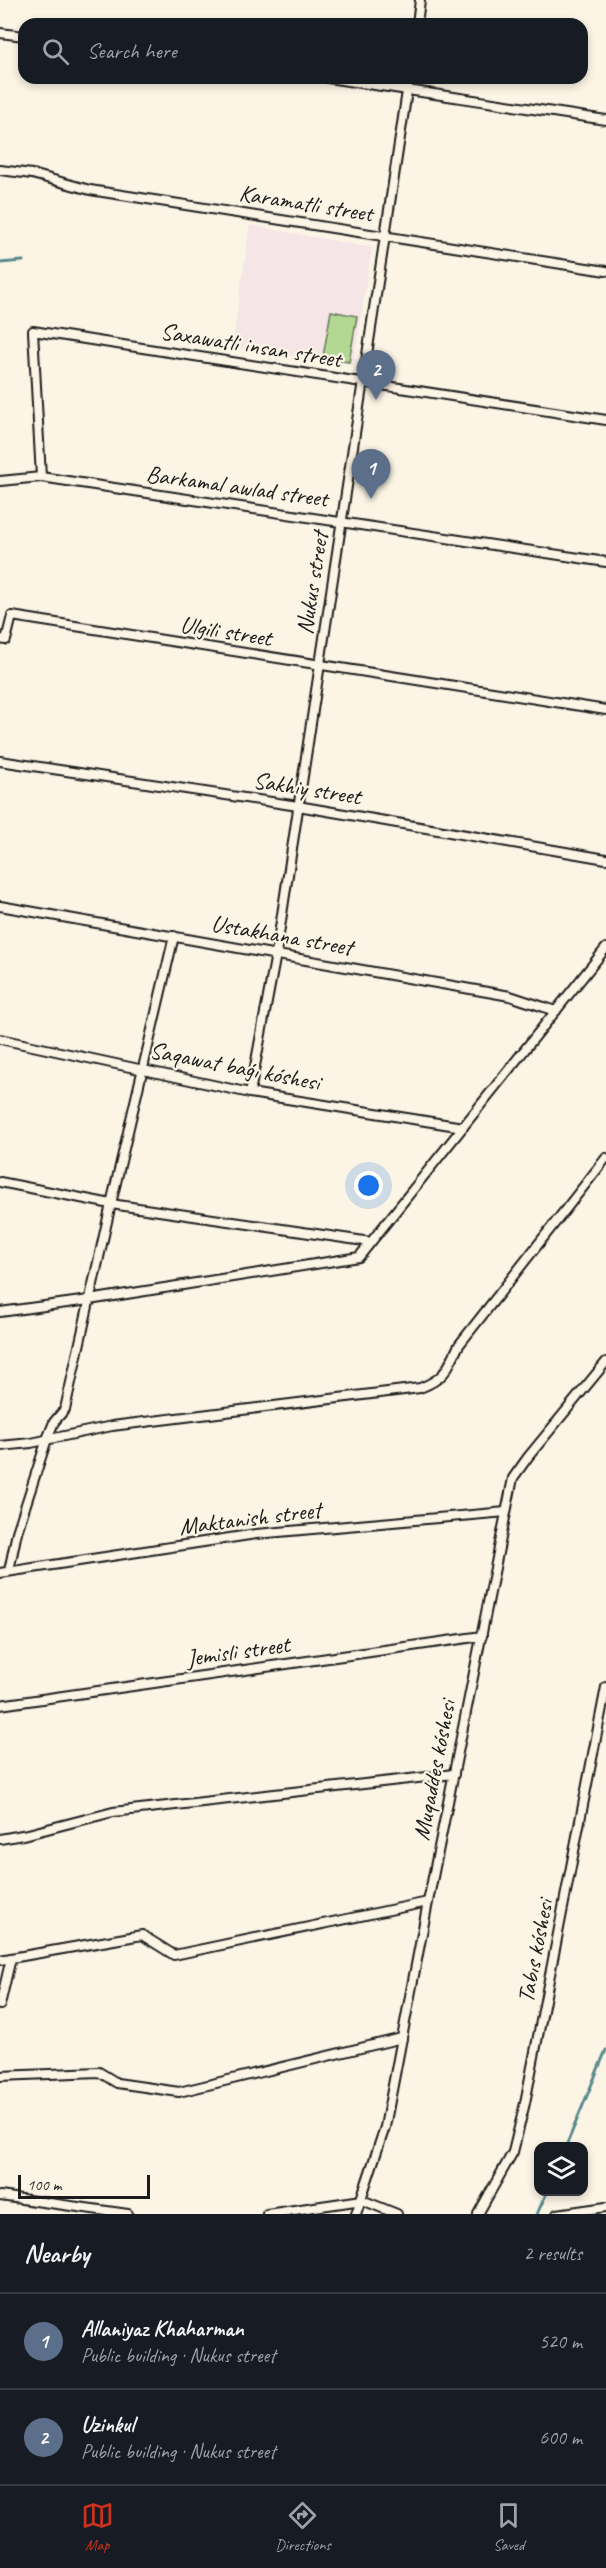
<!DOCTYPE html>
<meta charset="utf-8">
<style>
body{margin:0;font-family:Caveat,sans-serif;background:#20242c;color:#f1f3f6}
.controls{position:absolute;right:18px;bottom:18px;display:grid;overflow:hidden;border-radius:12px;box-shadow:0 3px 9px #0003}
.controls button{width:54px;height:54px;display:grid;place-items:center;padding:0;border:0;border-bottom:2px solid #363941;background:#171b24;color:#f1f3f6;font:30px sans-serif}
.scale{position:absolute;left:18px;bottom:15px;width:132px;box-sizing:border-box;padding-left:6px;border:3px solid #1c1c1c;border-top:0;font-size:16px;line-height:21px;white-space:nowrap;color:#1c1c1c;-webkit-text-stroke:4px #fcf5e5;paint-order:stroke}
.you{position:absolute;left:369px;top:1186px;width:21px;height:21px;margin:-15px;border:4px solid #fff;border-radius:50%;background:#1a73e8;box-shadow:0 0 0 9px #1a73e833}
.badge{display:grid;place-items:center;width:39px;height:39px;border-radius:50%;background:#c8321e;color:#fff;font-size:20px;font-weight:700}
.pin{position:absolute;translate:-50% -50px;filter:drop-shadow(0 2px 3px #0008)}
.pin::after{content:'';position:absolute;top:32px;width:21px;height:18px;background:inherit;clip-path:polygon(0 0,100% 0,50% 100%)}
.list{margin:0;padding:0;list-style:none}
h2{display:flex;justify-content:space-between;align-items:center;height:78px;margin:0;padding:0 24px;font-size:26px}
h2 small{font-size:20px;font-weight:400;color:#9ea1a6}
.list li{display:grid;grid-template-columns:39px 1fr auto;gap:18px;align-items:center;box-sizing:border-box;height:96px;padding:0 24px;border-top:2px solid #363941}
.list b{display:block;font-size:22px;white-space:nowrap}
.list p{margin:0;font-size:20px;white-space:nowrap;color:#9ea1a6}
.list em{font-size:20px;font-style:normal;color:#9ea1a6}
.icon{flex:none;width:33px;height:33px;fill:none;stroke:currentColor;stroke-width:2;stroke-linecap:round;stroke-linejoin:round}
.map{position:relative;flex:none;width:606px;height:2214px;overflow:hidden}
.search{position:absolute;background:#171b24;box-shadow:0 3px 9px #0003;left:18px;right:18px;top:18px;height:66px;display:flex;align-items:center;gap:15px;box-sizing:border-box;padding:0 21px;border-radius:18px;color:#9ea1a6;font-size:22px}
.sheet{height:270px;background:#171b24}
nav{display:flex;justify-content:space-around;align-items:center;box-sizing:border-box;height:84px;border-top:2px solid #363941;background:#171b24;font-size:16px;color:#9ea1a6}
nav a{display:grid;justify-items:center;gap:3px}
nav .on{color:#c8321e}
.map>svg:first-child{display:block}
.built{fill:#f5e5e6}
.green{fill:#b3d894;stroke:#687a58;stroke-width:1.5}
.lines{fill:none;stroke-linecap:round;stroke-linejoin:round}
.stream{stroke:#58898d;stroke-width:3}
.street-casing{stroke:#1c1c1c;stroke-width:12}
.street{stroke:#fcf5e5;stroke-width:8}
.labels{text-anchor:middle;dominant-baseline:central;stroke-width:4.5;stroke-linejoin:round;paint-order:stroke}
.street-label{font-size:24px;fill:#1c1c1c;stroke:#fcf5e5}
</style>
<div class="map">
<svg width="606" height="2214" viewBox="0 0 606 2214">
<rect width="100%" height="100%" fill="#fcf5e5"/>
<filter id="ink" filterUnits="userSpaceOnUse"><feTurbulence type="fractalNoise" baseFrequency=".0167" numOctaves="2"/><feDisplacementMap in="SourceGraphic" scale="12" xChannelSelector="R" yChannelSelector="G"/><feConvolveMatrix kernelMatrix="1 2 1 2 8 2 1 2 1" color-interpolation-filters="sRGB"/></filter>
<g filter="url(#ink)">
<polygon class="built" points="250,225 372,248 353,365 232,347"/>
<polygon class="green" points="331,311 357,316 349,362 323,357"/>
<g class="lines">
<g class="stream">
<polyline points="0,263 23,261"/>
<polyline points="566,2146 606,2050"/>
<polyline points="537,2214 547,2192"/>
</g>
<g class="street-casing">
<g id="street">
<polyline points="417,24 420,0"/>
<polyline points="0,33 24,36"/>
<polyline points="328,78 606,120"/>
<polyline points="0,170 32,174 90,190 606,271"/>
<polyline points="41,477 33,331 606,420"/>
<polyline points="0,481 41,477 606,562"/>
<polyline points="0,639 6,640 12,616 606,710"/>
<polyline points="0,761 298,806 606,859"/>
<polyline points="0,906 510,996 556,1011"/>
<polyline points="0,1039 250,1093 463,1127"/>
<polyline points="250,1093 276,954 409,78"/>
<polyline points="0,1182 111,1204 371,1242"/>
<polyline points="0,1312 89,1300 359,1257 606,948"/>
<path d="M0,1446L31,1443L112,1426L420,1388C446,1378 447,1369 459,1345L606,1158"/>
<polyline points="9,1571 17,1532 47,1439 54,1422 65,1409 111,1204 174,936"/>
<polyline points="0,1573 256,1534 506,1512"/>
<polyline points="0,1705 482,1636"/>
<polyline points="0,1839 28,1834 113,1812 454,1774"/>
<polyline points="0,1960 142,1935 174,1955 428,1902"/>
<polyline points="0,2005 11,1958"/>
<polyline points="0,2076 99,2072 117,2083 179,2092 402,2038"/>
<polyline points="0,2196 128,2214"/>
<polyline points="267,2214 362,2200 397,2214"/>
<polyline points="356,2214 385,2127 428,1902 513,1478 528,1457 606,1362"/>
<polyline points="478,2214 513,2152 525,2103 606,1687"/>
<polyline points="557,2214 606,2207"/>
</g>
</g>
<use href="#street" class="street"/>
</g>
</g>
<g class="labels">
<g class="street-label">
<text transform="translate(306 203) rotate(9)">Karamatli street</text>
<text transform="translate(251 345) rotate(9)">Saxawatli insan street</text>
<text transform="translate(237 486) rotate(8)">Barkamal awlad street</text>
<text transform="translate(312 583) rotate(-81)">Nukus street</text>
<text transform="translate(226 631) rotate(9)">Ulgili street</text>
<text transform="translate(307 788) rotate(9)">Sakhiy street</text>
<text transform="translate(282 935) rotate(10)">Ustakhana street</text>
<text transform="translate(235 1066) rotate(11)">Saqawat baǵı kóshesi</text>
<text transform="translate(250 1518) rotate(-7)">Maktanish street</text>
<text transform="translate(238 1651) rotate(-8)">Jemisli street</text>
<text transform="translate(434 1770) rotate(-79)">Muqaddes kóshesi</text>
<text transform="translate(535 1951) rotate(-79)">Tabıs kóshesi</text>
</g>
</g>
</svg>
<div class="controls">
<button><svg class="icon" aria-label="layers" viewBox="0 0 24 24"><path d="M12 4l9 5-9 5-9-5zM3 14l9 5 9-5"/></svg></button>
</div>
<div class="scale">100 m</div>
<div class="you"></div>
<div class="pin badge" style="left:371px;top:499px;background:#5c6f8a">1</div>
<div class="pin badge" style="left:376px;top:400px;background:#5c6f8a">2</div>
<div class="search"><svg class="icon" aria-label="search" viewBox="0 0 24 24"><circle cx="10" cy="10" r="6"/><path d="M15 15l6 6"/></svg>Search here</div>
</div>
<section class="sheet">
<h2>Nearby<small>2 results</small></h2>
<ul class="list">
<li><span class="badge" style="background:#5c6f8a">1</span><div><b>Allaniyaz Khaharman</b><p>Public building · Nukus street</p></div><em>520 m</em></li>
<li><span class="badge" style="background:#5c6f8a">2</span><div><b>Uzinkul</b><p>Public building · Nukus street</p></div><em>600 m</em></li>
</ul>
</section>
<nav>
<a class="on"><svg class="icon" aria-label="map" viewBox="0 0 24 24"><path d="M3 6l6-2 6 2 6-2v14l-6 2-6-2-6 2zM9 4v14M15 6v14"/></svg>Map</a>
<a><svg class="icon" aria-label="directions" viewBox="0 0 24 24"><path d="M12 3l9 9-9 9-9-9zM9 14v-3h6M13 9l2 2-2 2"/></svg>Directions</a>
<a><svg class="icon" aria-label="saved" viewBox="0 0 24 24"><path d="M7 4h10v16l-5-4-5 4z"/></svg>Saved</a>
</nav>
